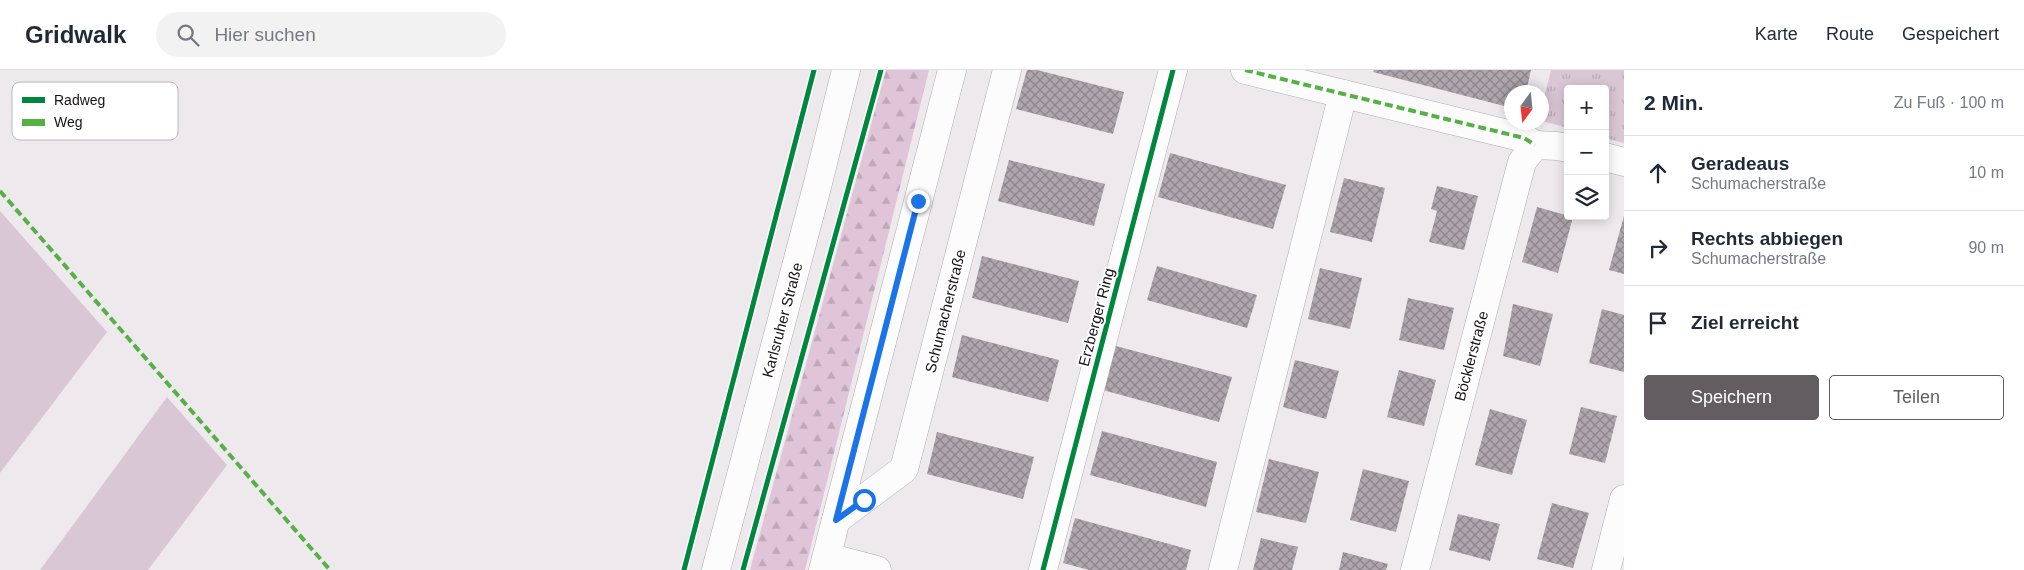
<!DOCTYPE html>
<html lang="de">
<meta charset="utf-8">
<style>
body{margin:0;font-family:Helvetica,sans-serif;background:#f2f2f3;color:#1f2937}
.controls{position:absolute;right:15px;top:15px;display:grid;overflow:hidden;border-radius:5px;box-shadow:0 2px 12px #0003}
.controls button{width:45px;height:45px;display:grid;place-items:center;padding:0;border:0;border-bottom:1px solid #e0e1e3;background:#fff;color:#1f2937;font:25px sans-serif}
.compass{position:absolute;left:1504px;top:15px;width:45px;height:45px;border-radius:50%;background:#fff;box-shadow:0 2px 12px #0003;rotate:195deg}
.stop{position:absolute;width:15px;height:15px;margin:-11px;border:4px solid #1a73e8;border-radius:50%;background:#fff}
.stop.end{background:#1a73e8;border-color:#fff;box-shadow:0 1px 5px #0008}
.list{margin:0;padding:0;list-style:none}
h2{display:flex;justify-content:space-between;align-items:center;height:65px;margin:0;padding:0 20px;font-size:21px}
h2 small{font-size:16px;font-weight:400;color:#747a83}
.list li{display:grid;grid-template-columns:32px 1fr auto;gap:15px;align-items:center;box-sizing:border-box;height:75px;padding:0 20px;border-top:1px solid #e0e1e3}
.list b{display:block;font-size:19px;white-space:nowrap}
.list p{margin:0;font-size:16px;white-space:nowrap;color:#747a83}
.list em{font-size:16px;font-style:normal;color:#747a83}
.actions{display:flex;gap:10px;padding:15px 20px}
.actions a{flex:1;padding:11px 0;border:1px solid #625d61;border-radius:5px;text-align:center;font-size:18px;color:#625d61}
.actions .main{background:#625d61;color:#fff}
.icon{flex:none;width:28px;height:28px;fill:none;stroke:currentColor;stroke-width:2;stroke-linecap:round;stroke-linejoin:round}
.map{position:relative;flex:none;width:1624px;height:500px;overflow:hidden}
header{display:flex;align-items:center;gap:30px;box-sizing:border-box;height:70px;padding:0 25px;background:#fff;border-bottom:1px solid #e0e1e3}
header strong{font-size:24px}
nav{display:flex;gap:28px;margin-inline-start:auto;font-size:18px}
.search{width:350px;height:45px;background:#f2f2f3;display:flex;align-items:center;gap:12px;box-sizing:border-box;padding:0 18px;border-radius:28px;color:#747a83;font-size:19px}
main{display:flex}
aside{flex:1;background:#fff}
.map>svg:first-child{display:block}
.grass{fill:url(#grass-tufts)}
.forest{fill:url(#forest-firs)}
.garden{fill:#dac7d5}
.building{fill:url(#building-cross-hatch)}
.lines{fill:none;stroke-linecap:round;stroke-linejoin:round}
.minor-casing{stroke:#b1acb0;stroke-width:29}
.major-casing{stroke:#b1acb0;stroke-width:29}
.minor{stroke:#fcfcfc;stroke-width:28}
.major{stroke:#fcfcfc;stroke-width:28}
.quiet{stroke:#55b144;stroke-width:4;stroke-dasharray:8 4;stroke-linecap:butt}
.cycleway-casing{stroke:#fff;stroke-width:8}
.cycleway{stroke:#00873e;stroke-width:5}
.route{stroke:#1a73e8;stroke-width:6}
.labels{text-anchor:middle;dominant-baseline:central;stroke-width:4;stroke-linejoin:round;paint-order:stroke}
.street-label{font-size:15px;fill:#161215;stroke:#fff}
.key{fill:#fff;stroke:#b9b8b9;stroke-width:1}
.key-label{font-size:14px;fill:#161215}
</style>
<header>
<strong>Gridwalk</strong>
<div class="search"><svg class="icon" aria-label="search" viewBox="0 0 24 24"><circle cx="10" cy="10" r="6"/><path d="M15 15l6 6"/></svg>Hier suchen</div>
<nav><a>Karte</a><a>Route</a><a>Gespeichert</a></nav>
</header>
<main>
<div class="map">
<svg width="1624" height="500" viewBox="0 0 1624 500">
<defs>
<pattern id="grass-tufts" width="24" height="20" patternUnits="userSpaceOnUse" patternTransform="scale(1.25)"><rect width="24" height="20" fill="#dac7d5"/><path d="M3 7l-1-3M5 7V3M7 7l1-3M15 17l-1-3M17 17v-4M19 17l1-3" fill="none" stroke="#baaab6"/></pattern>
<pattern id="forest-firs" width="22" height="20" patternUnits="userSpaceOnUse" patternTransform="scale(1.25)"><rect width="22" height="20" fill="#e0c5d9"/><path d="M5 1l3.5 6h-7zM16 11l3.5 6h-7z" fill="#bfa8b9"/></pattern>
<pattern id="building-cross-hatch" width="8" height="8" patternUnits="userSpaceOnUse" patternTransform="scale(1.25)"><rect width="8" height="8" fill="#afa5ad"/><path d="M0 0l8 8M0 8l8-8" fill="none" stroke="#8d858c"/></pattern>
</defs>
<rect width="100%" height="100%" fill="#eee9ed"/>
<polygon class="grass" points="1551,0 1624,0 1624,73 1605,68 1605,19 1568,19 1568,58 1542,51 1542,36"/>
<polygon class="forest" points="886,0 929,0 805,500 750,500"/>
<g class="garden">
<polygon points="0,141 107,262 0,403"/>
<polygon points="167,327 227,395 148,500 40,500"/>
</g>
<g class="building">
<polygon points="1027,0 1037,0 1124,22 1113,64 1016,39"/>
<polygon points="1374,0 1531,0 1526,22 1512,22 1512,38 1373,2"/>
<polygon points="1170,83 1286,115 1273,159 1158,127"/>
<polygon points="1009,90 1105,114 1094,156 998,131"/>
<polygon points="1344,108 1385,118 1372,172 1330,162"/>
<polygon points="1437,116 1478,126 1464,180 1429,172 1437,141 1431,139"/>
<polygon points="1537,137 1573,147 1558,203 1522,192"/>
<polygon points="1624,146 1624,204 1609,200"/>
<polygon points="982,186 1079,211 1068,253 972,228"/>
<polygon points="1157,196 1257,225 1247,258 1147,230"/>
<polygon points="1320,198 1362,208 1350,259 1308,249"/>
<polygon points="1408,228 1454,238 1444,280 1399,270"/>
<polygon points="1513,234 1553,244 1540,296 1503,286"/>
<polygon points="1602,239 1624,245 1624,302 1589,293"/>
<polygon points="962,265 1059,290 1048,332 952,307"/>
<polygon points="1116,276 1232,307 1219,352 1103,320"/>
<polygon points="1295,290 1339,301 1326,349 1283,337"/>
<polygon points="1399,300 1436,310 1424,356 1387,347"/>
<polygon points="1581,337 1617,346 1605,393 1569,384"/>
<polygon points="1490,339 1527,350 1512,405 1475,395"/>
<polygon points="1102,361 1217,392 1206,437 1090,405"/>
<polygon points="937,362 1034,387 1023,429 927,404"/>
<polygon points="1269,389 1319,402 1306,453 1256,442"/>
<polygon points="1363,399 1409,411 1396,462 1350,450"/>
<polygon points="1552,433 1589,443 1573,498 1537,489"/>
<polygon points="1458,444 1500,454 1490,491 1449,480"/>
<polygon points="1075,448 1191,480 1186,500 1089,500 1063,493"/>
<polygon points="1261,468 1298,477 1292,500 1253,500"/>
<polygon points="1343,482 1388,494 1386,500 1339,500"/>
</g>
<g class="lines">
<g class="minor-casing">
<g id="minor">
<polyline points="1245,0 1524,68 1535,75 1557,76 1568,78"/>
<polyline points="1605,87 1624,92"/>
<polyline points="836,450 904,399 1007,0"/>
<polyline points="827,487 877,500"/>
<polyline points="823,500 952,0"/>
<polyline points="1043,500 1173,0"/>
<polyline points="1223,500 1343,24"/>
<polyline points="1415,500 1522,92 1535,75"/>
<polyline points="1606,500 1624,429"/>
</g>
</g>
<g class="major-casing">
<polyline id="major" points="716,500 818,113 846,0"/>
</g>
<use href="#minor" class="minor"/>
<use href="#major" class="major"/>
<g class="quiet">
<polyline points="1245,0 1524,68 1535,75"/>
<polyline points="0,121 330,500"/>
</g>
<g class="cycleway-casing">
<g id="cycleway">
<polyline points="684,500 814,0"/>
<polyline points="743,500 881,0"/>
<polyline points="1043,500 1173,0"/>
</g>
</g>
<use href="#cycleway" class="cycleway"/>
</g>
<g class="lines">
<polyline class="route" points="864,430 836,450 918,131"/>
</g>
<g class="labels">
<g class="street-label">
<text transform="translate(945 241) rotate(-76)">Schumacherstraße</text>
<text transform="translate(1096 247) rotate(-75)">Erzberger Ring</text>
<text transform="translate(782 250) rotate(-75)">Karlsruher Straße</text>
<text transform="translate(1471 286) rotate(-75)">Böcklerstraße</text>
</g>
</g>
<rect x="12" y="12" width="166" height="58" rx="8" class="key"/>
<rect x="22" y="27" width="23" height="6" fill="#00873e"/>
<rect x="22" y="49" width="23" height="7" fill="#55b144"/>
<g class="key-label">
<text x="54" y="35">Radweg</text>
<text x="54" y="57">Weg</text>
</g>
</svg>
<div class="controls">
<button>+</button>
<button>−</button>
<button><svg class="icon" aria-label="layers" viewBox="0 0 24 24"><path d="M12 4l9 5-9 5-9-5zM3 14l9 5 9-5"/></svg></button>
</div>
<svg class="compass" viewBox="-18 -18 36 36"><path d="M0-13l5 13h-10z" fill="#e53935"/><path d="M0 13l5-13h-10z" fill="#747a83"/></svg>
<div class="stop" style="left:864px;top:430px"></div>
<div class="stop end" style="left:918px;top:131px"></div>
</div>
<aside>
<h2>2 Min.<small>Zu Fuß · 100 m</small></h2>
<ul class="list">
<li><svg class="icon" aria-label="ahead" viewBox="0 0 24 24"><path d="M12 20V5M6 11l6-6 6 6"/></svg><div><b>Geradeaus</b><p>Schumacherstraße</p></div><em>10 m</em></li>
<li><svg class="icon" aria-label="right" viewBox="0 0 24 24"><path d="M7 20v-9h11M14 6l5 5-5 5"/></svg><div><b>Rechts abbiegen</b><p>Schumacherstraße</p></div><em>90 m</em></li>
<li><svg class="icon" aria-label="arrive" viewBox="0 0 24 24"><path d="M6 21V4h12l-3 4 3 4H6"/></svg><div><b>Ziel erreicht</b></div></li>
</ul>
<div class="actions"><a class="main">Speichern</a><a>Teilen</a></div>
</aside>
</main>
